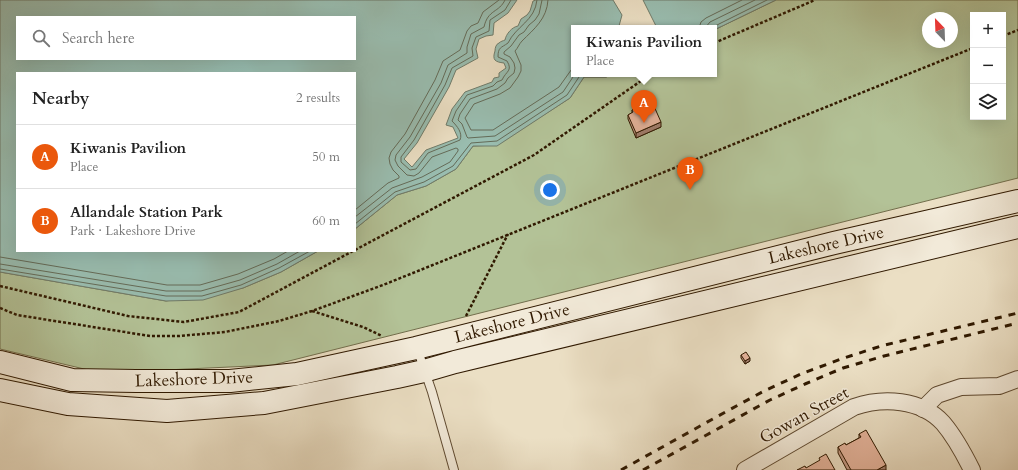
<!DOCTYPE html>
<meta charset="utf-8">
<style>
body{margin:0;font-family:Cardo,serif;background:#f6f6f6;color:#222}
.controls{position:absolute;right:12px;top:12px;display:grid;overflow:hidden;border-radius:0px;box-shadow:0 4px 16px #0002}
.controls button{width:36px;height:36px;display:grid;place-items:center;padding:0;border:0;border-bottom:1px solid #e0e0e0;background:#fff;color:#222;font:20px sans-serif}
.compass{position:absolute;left:922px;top:12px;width:36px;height:36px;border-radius:50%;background:#fff;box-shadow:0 4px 16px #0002;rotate:337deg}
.you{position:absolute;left:550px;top:190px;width:14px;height:14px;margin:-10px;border:3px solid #fff;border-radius:50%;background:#1a73e8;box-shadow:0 0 0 6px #1a73e833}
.badge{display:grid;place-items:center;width:26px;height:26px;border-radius:50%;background:#ea580c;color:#fff;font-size:13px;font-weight:700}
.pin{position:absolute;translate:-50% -33px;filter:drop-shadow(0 1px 2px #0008)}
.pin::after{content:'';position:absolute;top:21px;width:14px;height:12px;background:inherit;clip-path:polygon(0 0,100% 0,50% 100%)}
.popup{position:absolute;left:571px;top:25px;width:146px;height:52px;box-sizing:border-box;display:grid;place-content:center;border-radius:0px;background:#fff;filter:drop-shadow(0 1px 3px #0005);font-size:13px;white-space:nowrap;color:#767676}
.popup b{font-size:15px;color:#222}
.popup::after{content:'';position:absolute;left:50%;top:100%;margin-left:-8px;border:8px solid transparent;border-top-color:#fff}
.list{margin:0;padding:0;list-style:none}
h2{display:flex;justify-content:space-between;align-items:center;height:52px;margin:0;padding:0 16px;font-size:17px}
h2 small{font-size:13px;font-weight:400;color:#767676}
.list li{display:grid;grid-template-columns:26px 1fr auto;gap:12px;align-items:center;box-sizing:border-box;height:64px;padding:0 16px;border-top:1px solid #e0e0e0}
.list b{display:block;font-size:15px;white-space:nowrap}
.list p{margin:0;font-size:13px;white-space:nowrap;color:#767676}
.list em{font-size:13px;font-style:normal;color:#767676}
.icon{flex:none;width:22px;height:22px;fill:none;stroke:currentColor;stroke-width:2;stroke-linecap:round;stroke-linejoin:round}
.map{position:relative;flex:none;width:1018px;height:470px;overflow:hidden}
.search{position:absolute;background:#fff;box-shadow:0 4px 16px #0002;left:16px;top:16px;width:340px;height:44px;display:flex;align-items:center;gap:10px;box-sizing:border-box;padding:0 14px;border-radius:0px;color:#767676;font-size:15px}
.panel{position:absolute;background:#fff;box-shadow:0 4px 16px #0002;left:16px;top:72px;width:340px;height:180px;border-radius:0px}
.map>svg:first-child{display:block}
.green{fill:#b3c297;stroke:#726e4c;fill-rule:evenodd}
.water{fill:#99bdb0;stroke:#6f7b6a;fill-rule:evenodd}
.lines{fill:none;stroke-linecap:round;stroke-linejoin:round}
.shore{stroke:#646b58;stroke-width:1}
.service-casing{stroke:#5f4a31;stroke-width:10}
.minor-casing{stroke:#5f4a31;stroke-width:18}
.secondary-casing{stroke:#301900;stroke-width:24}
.path{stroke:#301900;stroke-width:2.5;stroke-dasharray:3 2;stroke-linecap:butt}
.service{stroke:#f2ead9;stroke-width:8}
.minor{stroke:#f2ead9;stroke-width:16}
.secondary{stroke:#f2ead9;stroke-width:22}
.rail{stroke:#301900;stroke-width:3;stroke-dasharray:7 7;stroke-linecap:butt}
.wall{fill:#c49a85;stroke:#301900}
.shaded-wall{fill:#a07d6c;stroke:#301900}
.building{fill:#e4b39b;stroke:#301900}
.labels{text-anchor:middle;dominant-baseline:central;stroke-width:3;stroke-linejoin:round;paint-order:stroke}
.street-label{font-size:17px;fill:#301900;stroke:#f2ead9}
</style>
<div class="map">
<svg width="1018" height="470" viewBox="0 0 1018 470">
<rect width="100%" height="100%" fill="#ebdfc4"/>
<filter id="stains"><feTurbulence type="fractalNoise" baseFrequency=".005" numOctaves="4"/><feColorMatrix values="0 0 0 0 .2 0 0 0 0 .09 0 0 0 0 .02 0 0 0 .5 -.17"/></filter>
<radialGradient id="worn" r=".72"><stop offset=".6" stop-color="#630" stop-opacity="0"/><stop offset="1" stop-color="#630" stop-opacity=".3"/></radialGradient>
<path class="green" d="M776,0H1018V178L273,365L101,373L0,349V272L166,301L243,288L281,272L318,251H355V229L397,195L426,186L456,169L473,146L497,145L570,98L584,77H606L615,74H714V30ZM973,15H1003V117H973ZM928,18H952V42H928Z"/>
<g class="water">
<path d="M0,0H517L508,13L494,23L493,35L486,36L479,39L476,49L478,58L456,70L449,87L417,143L404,159L412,167L426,150L458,138L453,127L446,125L452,109L465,92L492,82L494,78L499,77V73L506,68L504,63C495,62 492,60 495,51C495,48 496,44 499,43C501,41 503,41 505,40C506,34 512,27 518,26L521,19L527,15L530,11L533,1L536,0H613L622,15L619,26L621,28H574V74H615L606,77H584L570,98L497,146H473L456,169L426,186L397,195L355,229V73H17V251H318L281,272L243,288L203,300L166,301L0,272ZM17,17H355V59H17Z"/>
<polygon points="643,0 776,0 714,30 714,28 657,28"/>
</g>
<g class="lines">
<g class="shore">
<path d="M511,0L505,10L490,20L489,31L476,37L472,48L473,56L452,68L445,85L414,140L401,157V162L410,170L416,169L428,153L460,140C463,133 457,126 452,121L456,111L467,95L493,86L497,82L502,80C506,71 513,71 507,61L498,57C498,47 501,48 508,43C516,26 535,21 537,0"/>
<polyline points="542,0 539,14 535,20 529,25 524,32 519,35 511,46 504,52 504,54 510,57 514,63 515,68 514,73 508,78 505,83 497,89 470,99 460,114 458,120 462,124 467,137 468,138 495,136 563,92 575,74"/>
<path d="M548,0C547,19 534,29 522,41C519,44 518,48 515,51L521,65V71L518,77L510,88L500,94L474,104L465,118L471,130H493L559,87L574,66"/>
<polyline points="699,28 701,22 706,18 742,0"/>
<polyline points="705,28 710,22 755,0"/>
<polyline points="711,28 767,0"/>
<polyline points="355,210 388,183 399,178 399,176 393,170 390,164 389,158 391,152 405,134 435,80 443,61 460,50 467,31 471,26 478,23 483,12 499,0"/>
<path d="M355,217L392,188L422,177L450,162L458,151V149L456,148L432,157L419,173L414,176L407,175L398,166L395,160L396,155L410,137L441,83L448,65L467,53V47L471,34L484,27C488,9 499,13 505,0"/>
<polyline points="355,224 395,192 424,182 453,166 471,143 497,141 567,95 581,74"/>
<polyline points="0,257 167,285 200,285 238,274 274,259 288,251"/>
<polyline points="0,264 166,291 201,291 240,280 277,264 300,251"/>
<polyline points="0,269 166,296 202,296 241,285 279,268 310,251"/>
</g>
<g class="service-casing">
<polyline id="service" points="417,348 432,392 454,470"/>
</g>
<g class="minor-casing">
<g id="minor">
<polyline points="923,409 937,395 961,387 999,386 1018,379"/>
<path d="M745,470L854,407C883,397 921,399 943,423C955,437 964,454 972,470"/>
</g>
</g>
<g class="secondary-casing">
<g id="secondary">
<polyline points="0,362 72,380 136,381 230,381 297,374 416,348 834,243 1018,201"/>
<polyline points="0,390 68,404 167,411 264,403 397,377 424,371 455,362 1018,227"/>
</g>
</g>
<g class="path">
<polyline points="1003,36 1018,30"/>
<polyline points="714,43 815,0"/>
<polyline points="355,250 534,155 651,74"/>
<polyline points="0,286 128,316 184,322 239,312 353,251"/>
<polyline points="0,308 17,315 150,336 179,336 225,332 279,321 312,311 383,285 973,48"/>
<polyline points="312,311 363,327 382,336"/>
<polyline points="466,316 508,234"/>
</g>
<use href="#service" class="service"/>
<use href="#minor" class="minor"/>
<use href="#secondary" class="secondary"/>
<g class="rail">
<polyline points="621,470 729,410 764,391 801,374 841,359 881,346 1018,313"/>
<polyline points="643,470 770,400 805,384 843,368 884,356 1018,323"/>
</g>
</g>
<g class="wall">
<polygon points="646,107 661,127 636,138 628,119 628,115 632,113 632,110"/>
<polygon points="741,355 750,361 745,364 741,358"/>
<polygon points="859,434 886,470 847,470 838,453 838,447 846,445 859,438"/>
</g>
<g class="shaded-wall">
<polygon points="661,122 661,127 636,138 636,133"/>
<polygon points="750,358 750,361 745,364 745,361"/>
<polygon points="886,465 886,470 877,470"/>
</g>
<g class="building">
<polygon points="645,104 646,107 653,104 661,122 636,133 628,115 633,112 632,110"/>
<polygon points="746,352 750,358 745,361 741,355"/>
<polygon points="866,430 886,465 877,470 851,470 838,447 845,443 846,445 861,437 859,434"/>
<polygon points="826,454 835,470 797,470 805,466 806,468 820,460 819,458"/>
</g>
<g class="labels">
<g class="street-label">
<text transform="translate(826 245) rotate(-13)">Lakeshore Drive</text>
<text transform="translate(512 323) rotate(-14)">Lakeshore Drive</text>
<text transform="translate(194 379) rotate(-2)">Lakeshore Drive</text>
<text transform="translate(804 415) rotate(-29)">Gowan Street</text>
</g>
</g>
<rect width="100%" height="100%" filter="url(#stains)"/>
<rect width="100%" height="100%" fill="url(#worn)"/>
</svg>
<div class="controls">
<button>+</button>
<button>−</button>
<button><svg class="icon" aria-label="layers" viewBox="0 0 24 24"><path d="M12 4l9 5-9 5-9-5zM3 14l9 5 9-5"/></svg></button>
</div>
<svg class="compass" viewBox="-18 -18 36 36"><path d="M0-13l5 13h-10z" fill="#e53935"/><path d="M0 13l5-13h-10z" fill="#767676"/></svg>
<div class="you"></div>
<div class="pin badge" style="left:644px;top:123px">A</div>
<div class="popup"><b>Kiwanis Pavilion</b>Place</div>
<div class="pin badge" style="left:690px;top:190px">B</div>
<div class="search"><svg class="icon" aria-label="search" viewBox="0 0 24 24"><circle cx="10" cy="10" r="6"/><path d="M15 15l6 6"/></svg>Search here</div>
<section class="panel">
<h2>Nearby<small>2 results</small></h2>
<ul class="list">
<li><span class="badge">A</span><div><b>Kiwanis Pavilion</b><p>Place</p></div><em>50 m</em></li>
<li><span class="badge">B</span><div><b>Allandale Station Park</b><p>Park · Lakeshore Drive</p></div><em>60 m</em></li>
</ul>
</section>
</div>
